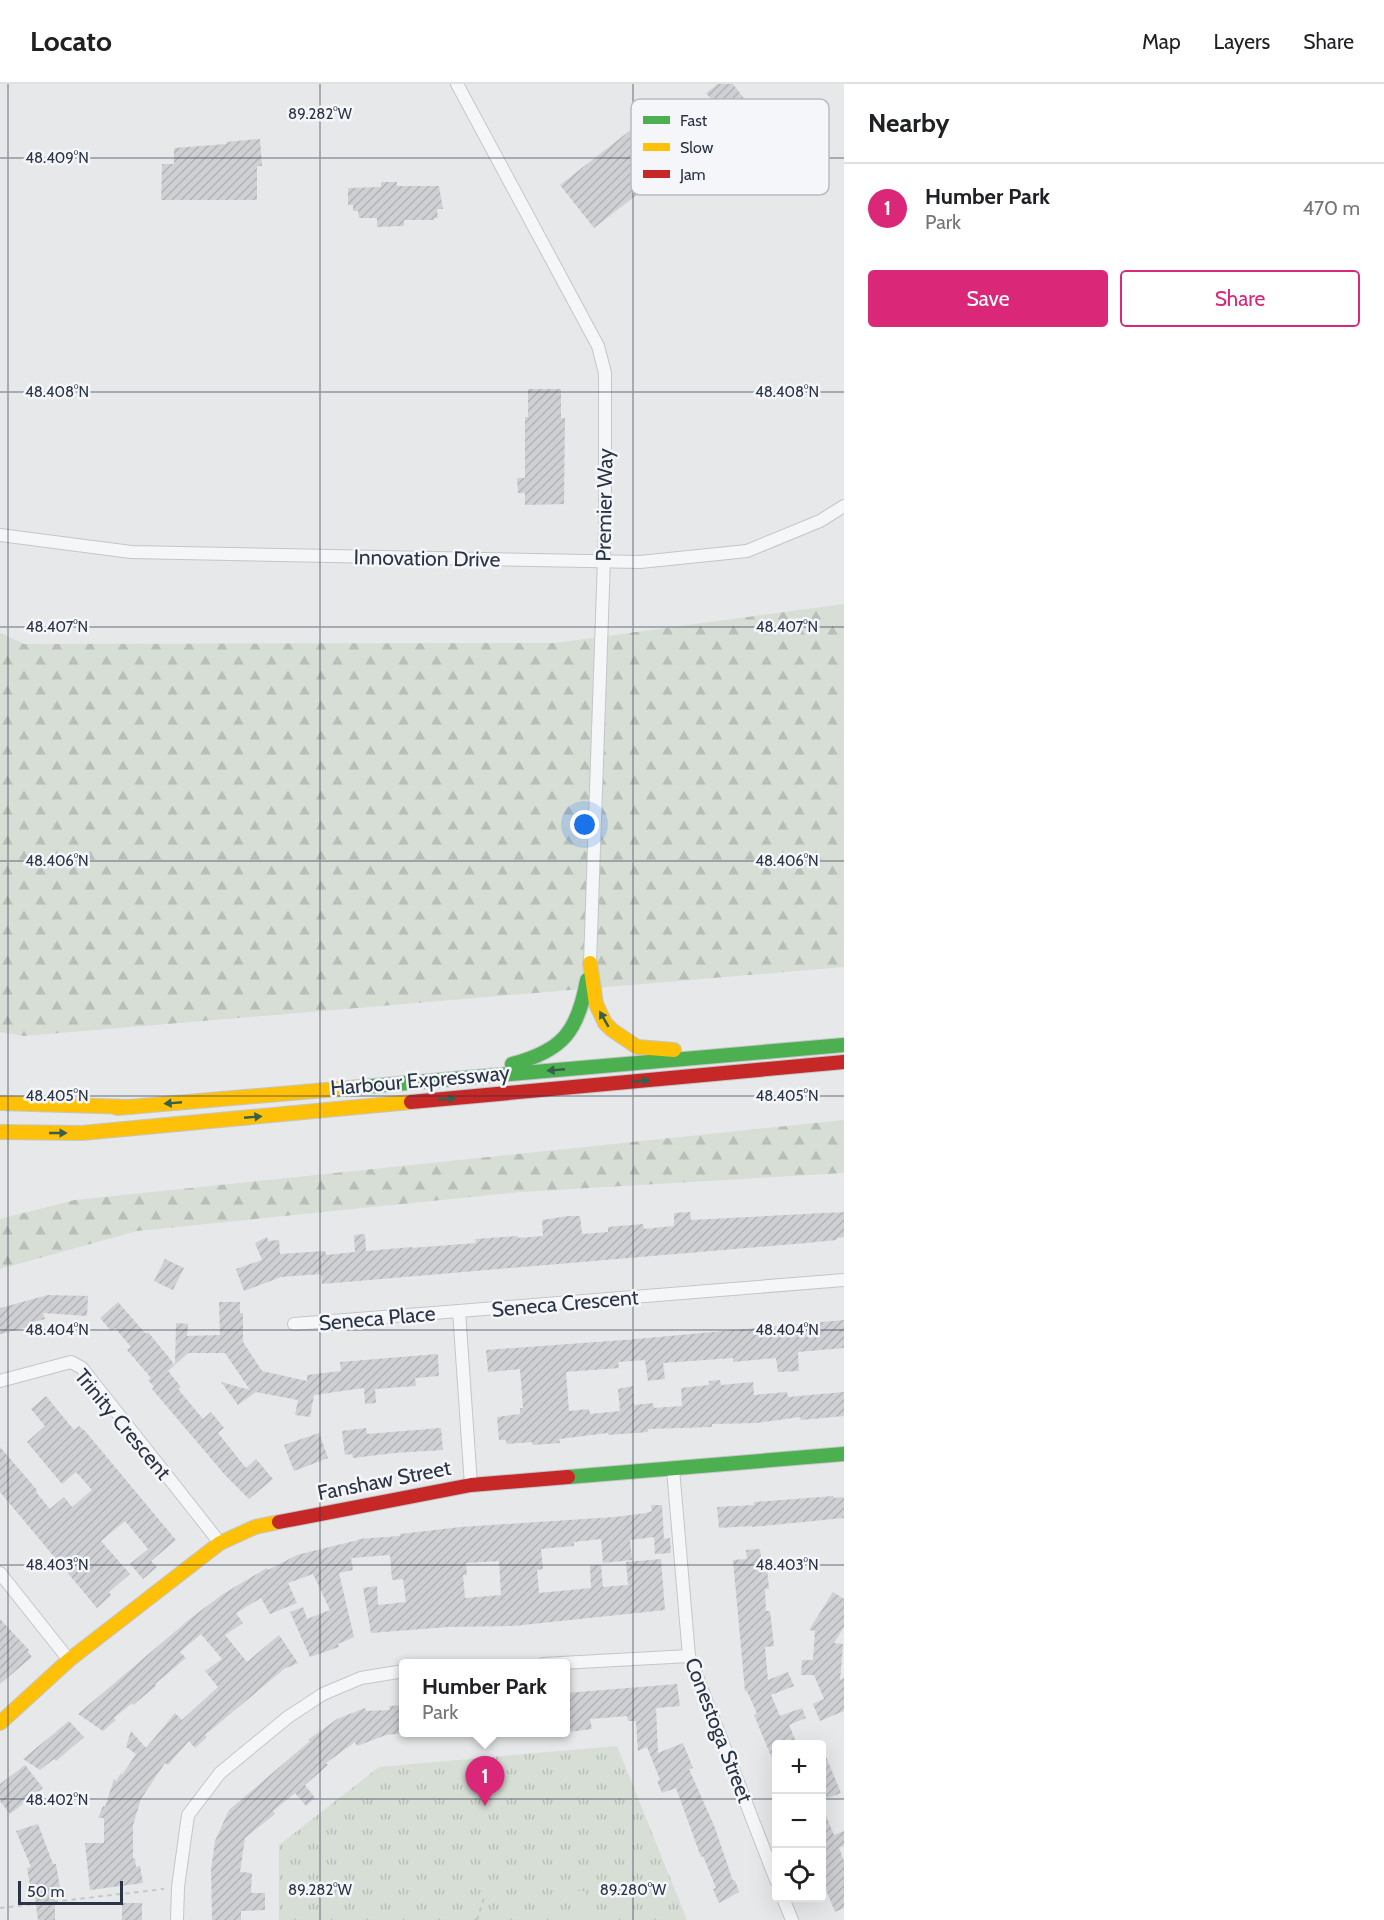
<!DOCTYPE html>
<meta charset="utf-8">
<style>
body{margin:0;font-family:Cabin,sans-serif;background:#f6f6f6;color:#202124}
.controls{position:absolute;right:18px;bottom:18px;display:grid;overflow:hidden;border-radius:6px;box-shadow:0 6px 24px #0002}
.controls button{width:54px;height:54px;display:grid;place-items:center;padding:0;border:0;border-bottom:2px solid #e0e0e0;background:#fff;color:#202124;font:30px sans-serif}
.scale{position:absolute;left:18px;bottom:15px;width:105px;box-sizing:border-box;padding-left:6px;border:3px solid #2b3445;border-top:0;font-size:16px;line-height:21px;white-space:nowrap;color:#2b3445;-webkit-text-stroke:4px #f4f6f9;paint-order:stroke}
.you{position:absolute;left:585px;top:741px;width:21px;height:21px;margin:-15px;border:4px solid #fff;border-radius:50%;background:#1a73e8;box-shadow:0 0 0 9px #1a73e833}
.badge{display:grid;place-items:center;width:39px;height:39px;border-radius:50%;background:#db2777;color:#fff;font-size:20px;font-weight:700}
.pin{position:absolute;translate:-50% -50px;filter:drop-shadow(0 2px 3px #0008)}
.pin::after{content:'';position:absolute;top:32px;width:21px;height:18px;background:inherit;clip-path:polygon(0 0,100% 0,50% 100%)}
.popup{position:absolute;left:399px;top:1575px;width:171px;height:78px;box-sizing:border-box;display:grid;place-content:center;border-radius:6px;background:#fff;filter:drop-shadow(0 2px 4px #0005);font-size:20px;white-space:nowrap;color:#757577}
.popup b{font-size:22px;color:#202124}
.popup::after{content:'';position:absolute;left:50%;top:100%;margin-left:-12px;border:12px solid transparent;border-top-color:#fff}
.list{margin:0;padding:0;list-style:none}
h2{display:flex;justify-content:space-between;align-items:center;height:78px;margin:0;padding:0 24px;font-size:26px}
h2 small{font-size:20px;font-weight:400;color:#757577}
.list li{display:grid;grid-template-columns:39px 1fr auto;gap:18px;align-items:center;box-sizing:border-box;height:90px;padding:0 24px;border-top:2px solid #e0e0e0}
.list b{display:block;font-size:22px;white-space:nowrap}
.list p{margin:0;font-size:20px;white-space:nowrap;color:#757577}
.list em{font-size:20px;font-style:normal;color:#757577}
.actions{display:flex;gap:12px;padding:18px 24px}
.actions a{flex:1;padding:14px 0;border:2px solid #db2777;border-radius:6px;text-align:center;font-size:21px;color:#db2777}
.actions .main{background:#db2777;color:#fff}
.icon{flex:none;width:33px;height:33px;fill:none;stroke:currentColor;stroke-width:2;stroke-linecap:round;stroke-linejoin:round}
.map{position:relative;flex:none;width:844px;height:1836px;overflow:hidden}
header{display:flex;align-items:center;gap:36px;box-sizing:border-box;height:84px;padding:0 30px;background:#fff;border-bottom:2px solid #e0e0e0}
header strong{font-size:28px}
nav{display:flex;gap:33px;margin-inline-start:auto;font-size:21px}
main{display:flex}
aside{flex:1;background:#fff}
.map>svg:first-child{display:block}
.forest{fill:url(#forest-firs)}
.park{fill:url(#park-tufts)}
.garden{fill:#d6ded6}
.building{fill:url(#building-hatch);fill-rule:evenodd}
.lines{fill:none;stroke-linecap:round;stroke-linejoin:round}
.street-casing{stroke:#c4c6c8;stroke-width:14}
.fast-casing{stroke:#c4c6c8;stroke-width:16}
.slow-casing{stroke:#c4c6c8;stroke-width:16}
.jam-casing{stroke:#c4c6c8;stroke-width:16}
.path{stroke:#c5c6ca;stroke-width:2;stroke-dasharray:4.5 4.5;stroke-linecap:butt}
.street{stroke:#f5f6f7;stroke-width:12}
.fast{stroke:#4caf50;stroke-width:14}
.slow{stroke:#ffc107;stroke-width:14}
.jam{stroke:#c62828;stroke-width:14}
.oneway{fill:#375f49}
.ticks{fill:none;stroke:#2b3445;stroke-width:1.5;stroke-opacity:0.45}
.labels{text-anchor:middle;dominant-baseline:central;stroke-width:5;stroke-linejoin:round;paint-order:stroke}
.street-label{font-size:21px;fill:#2b3445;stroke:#f4f6f9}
.key{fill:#f4f6f9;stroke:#b8bcc3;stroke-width:1.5}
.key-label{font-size:16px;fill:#2b3445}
.ticks-label{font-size:15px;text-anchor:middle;fill:#2b3445;stroke:#f4f6f9;stroke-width:5;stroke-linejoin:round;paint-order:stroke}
</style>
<header>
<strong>Locato</strong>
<nav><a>Map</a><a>Layers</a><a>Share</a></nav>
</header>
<main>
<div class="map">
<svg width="844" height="1836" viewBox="0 0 844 1836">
<defs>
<pattern id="forest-firs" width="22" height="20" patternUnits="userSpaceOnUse" patternTransform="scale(1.5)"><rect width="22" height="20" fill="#d6ded6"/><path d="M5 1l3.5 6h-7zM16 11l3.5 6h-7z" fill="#b8bfb9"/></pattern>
<pattern id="park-tufts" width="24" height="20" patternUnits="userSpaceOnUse" patternTransform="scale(1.5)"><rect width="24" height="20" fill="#d6ded6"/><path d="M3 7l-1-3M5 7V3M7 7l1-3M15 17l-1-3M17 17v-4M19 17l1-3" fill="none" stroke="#b8bfb9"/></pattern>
<pattern id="building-hatch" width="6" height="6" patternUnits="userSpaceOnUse" patternTransform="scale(1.5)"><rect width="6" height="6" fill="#ced0d3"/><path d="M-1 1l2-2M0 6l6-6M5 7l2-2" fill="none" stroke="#b1b3b6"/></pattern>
</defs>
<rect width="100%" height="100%" fill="#e6e8ea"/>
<g class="forest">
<polygon points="844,520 844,883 24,952 0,948 0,549 24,560 555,559"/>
<polygon points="844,1036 844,1089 520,1108 137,1147 0,1185 0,1135 75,1116"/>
</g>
<polygon class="park" points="617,1662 687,1836 279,1836 279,1761 379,1683"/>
<polygon class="garden" points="570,1807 586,1807 586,1836 571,1836"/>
<g class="building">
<polygon points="718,0 733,0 755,29 735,45 706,9"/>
<polygon points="641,38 675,81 594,144 560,101"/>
<polygon points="260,55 262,82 257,82 257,116 161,116 162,80 174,80 174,64 227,60 226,58"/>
<polygon points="381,98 397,98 397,102 439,102 443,125 437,125 438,134 434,134 434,136 404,136 404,142 377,143 377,134 359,134 358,127 353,127 353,121 348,121 348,104 381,103"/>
<polygon points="528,305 561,305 561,334 565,334 564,420 525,421 525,409 518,409 517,394 525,394 525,333 528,333"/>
<polygon points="690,1128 691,1136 844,1128 844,1153 837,1154 837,1156 806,1159 322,1200 321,1190 281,1193 244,1207 236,1185 262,1176 255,1159 267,1153 268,1157 279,1156 280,1170 325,1167 326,1171 355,1168 354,1151 365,1150 366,1167 412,1163 412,1164 476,1159 475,1155 518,1152 518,1154 543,1152 542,1136 568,1132 580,1132 582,1150 608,1148 608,1143 643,1140 644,1145 674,1142 674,1129"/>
<polygon points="165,1175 184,1184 173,1206 154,1197"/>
<polygon points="48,1211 88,1212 87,1232 43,1229 45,1235 34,1238 35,1241 0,1250 0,1224"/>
<polygon points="118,1218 146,1250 148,1248 175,1281 168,1287 181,1303 178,1305 203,1335 211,1328 224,1344 218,1349 246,1384 256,1375 273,1395 249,1415 225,1391 152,1305 154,1303 148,1296 151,1294 127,1266 131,1263 115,1244 111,1247 100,1234"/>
<polygon points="219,1218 240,1218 240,1229 243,1229 243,1258 262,1287 307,1297 307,1291 341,1287 340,1278 438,1270 439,1292 415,1294 416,1302 375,1305 376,1319 365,1320 364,1304 314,1311 310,1333 295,1331 298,1316 256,1308 238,1321 221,1298 250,1306 225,1269 188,1269 175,1281 176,1239 188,1240 187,1252 220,1251"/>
<polygon points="844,1236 844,1264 798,1268 799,1287 778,1288 776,1274 733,1278 733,1274 663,1279 665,1295 648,1297 645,1276 618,1278 619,1284 566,1288 569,1327 589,1325 590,1330 620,1327 618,1305 633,1302 634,1321 653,1319 654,1324 682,1322 681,1304 709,1301 709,1297 720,1296 721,1301 753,1298 754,1311 787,1308 788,1313 844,1308 844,1332 801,1336 800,1333 757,1339 712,1340 712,1343 648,1345 648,1348 608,1351 608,1349 559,1355 560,1359 533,1361 532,1358 507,1360 506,1356 499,1356 497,1333 520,1330 520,1324 523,1324 520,1285 488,1288 486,1266 637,1255"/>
<polygon points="46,1312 74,1346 79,1342 85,1347 176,1456 151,1477 157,1483 143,1495 130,1480 148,1465 125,1437 101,1457 130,1490 109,1508 111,1511 97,1524 0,1408 0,1363 37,1406 36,1408 50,1425 64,1413 72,1423 92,1406 76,1388 62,1400 27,1358 45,1342 31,1325"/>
<polygon points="366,1344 367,1350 441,1344 443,1366 394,1369 353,1374 352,1370 345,1371 342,1347"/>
<polygon points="319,1349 328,1374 294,1387 284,1361"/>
<polygon points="834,1412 834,1414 844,1413 844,1434 752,1443 752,1442 719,1444 717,1423 754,1421 754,1418"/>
<path d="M651,1421H662L664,1455L670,1454L671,1469L655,1470L654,1453L630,1456L632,1476L603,1479L601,1455L574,1458V1462L541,1465L543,1485L537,1486L539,1509L591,1504L590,1481H601L603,1503L628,1501L626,1478L661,1475L665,1526L513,1542L448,1543L371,1549L363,1504L377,1502L378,1521L406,1518L403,1495L392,1496L390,1471L351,1474L353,1486L339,1489L354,1553L338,1560L339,1563L310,1573L290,1528L303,1523L307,1535L330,1526L313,1490L288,1499L297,1519L270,1530L261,1514L236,1529L243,1539L225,1551L247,1578L279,1551L298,1579L284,1585L205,1651L207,1653L195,1664L189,1657L168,1681L165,1679L141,1715L133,1741V1775L135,1774L136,1783L140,1782L143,1799L90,1806L85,1759H104V1734H98L103,1722L105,1723L114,1695L116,1697L121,1689L122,1691L136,1670L126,1663L131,1647L146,1664L175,1629L182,1636L218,1603L205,1587L222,1575L201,1550L180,1568L186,1574L155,1600L156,1602L133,1621L132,1619L114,1634L116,1636L103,1647L78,1630L191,1534L223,1510L267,1484L268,1486L297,1471L358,1456V1455L400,1452V1450L461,1443L615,1433L646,1429L652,1427ZM499,1477L501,1511L465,1514L463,1491H467L466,1479Z"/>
<polygon points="760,1465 761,1473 766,1473 769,1505 765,1505 766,1527 770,1527 774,1562 765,1563 768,1596 788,1588 794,1602 771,1611 780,1632 802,1624 806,1634 789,1641 797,1660 777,1660 776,1684 754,1631 757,1630 747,1607 745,1607 733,1476 747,1475 746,1466"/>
<polygon points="833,1508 844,1515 844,1543 834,1559 843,1560 840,1596 844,1594 844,1627 820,1637 813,1620 824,1615 814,1591 801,1591 802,1576 813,1576 815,1547 809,1546"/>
<polygon points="0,1535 29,1566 28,1568 32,1573 0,1600"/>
<polygon points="677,1600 680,1622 656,1624 658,1669 683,1659 693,1684 689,1685 715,1744 733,1797 735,1796 739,1808 719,1819 713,1805 716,1804 703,1772 701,1773 676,1704 662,1709 657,1697 660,1696 647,1663 638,1667 636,1637 628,1637 627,1632 590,1635 592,1645 568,1648 566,1609"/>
<polygon points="404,1621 404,1649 386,1651 357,1662 355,1658 326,1679 328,1681 305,1701 315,1714 306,1722 295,1709 273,1727 275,1730 245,1754 240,1788 252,1789 251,1809 265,1809 265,1826 241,1827 241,1836 212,1836 211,1786 215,1757 229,1726 310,1657 308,1656 337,1635 365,1624 366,1627 390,1626 389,1622"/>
<polygon points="69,1637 84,1653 56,1677 54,1675 40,1686 23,1675"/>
<polygon points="822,1663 841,1709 822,1716"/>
<polygon points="25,1681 43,1704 10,1730 0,1717 0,1700"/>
<polygon points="822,1722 834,1751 844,1747 844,1762 839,1764 844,1777 844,1824 835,1828 822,1796"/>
<polygon points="38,1740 53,1780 56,1780 61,1810 55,1810 55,1836 38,1836 33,1800 30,1801 27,1784 31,1783 16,1747"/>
<rect x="122" y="1819" width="20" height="17"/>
</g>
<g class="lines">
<g class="street-casing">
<g id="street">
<polyline points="457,0 598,262 605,289 605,446 590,879"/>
<polyline points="0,451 131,468 640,478 747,467 820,437 844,422"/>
<polyline points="294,1240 459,1227"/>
<polyline points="0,1297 71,1278 82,1284 220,1459"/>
<polyline points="673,1385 689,1572 776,1796"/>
<polyline points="471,1401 459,1227 844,1196"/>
<polyline points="0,1489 69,1576"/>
<polyline points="543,1580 689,1572"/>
<polyline points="783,1814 792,1836"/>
<polyline points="177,1836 178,1803 188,1731 220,1689 288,1633 323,1610 361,1594 404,1587"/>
</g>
</g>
<g class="fast-casing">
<g id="fast">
<path d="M512,980C563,967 578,947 587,896"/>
<polyline points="361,1003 844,961"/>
<polyline points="568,1393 844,1370"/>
</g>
</g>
<g class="slow-casing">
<g id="slow">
<polyline points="590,879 596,920 605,939 612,946 637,963 674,966"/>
<polyline points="0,1019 131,1023"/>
<polyline points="117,1024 361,1003"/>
<polyline points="0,1048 82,1049 411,1018"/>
<polyline points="0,1639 69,1576 220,1459 255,1443 279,1438"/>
</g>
</g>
<g class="jam-casing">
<g id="jam">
<polyline points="411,1018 844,978"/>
<polyline points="279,1438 471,1401 568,1393"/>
</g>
</g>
<g class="path">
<polyline points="0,1824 164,1805"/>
<polyline points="477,1836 484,1814"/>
</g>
<use href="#street" class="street"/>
<use href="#fast" class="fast"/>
<use href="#slow" class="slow"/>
<use href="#jam" class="jam"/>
</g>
<defs><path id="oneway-solid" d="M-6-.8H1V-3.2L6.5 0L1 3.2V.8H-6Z" transform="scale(1.5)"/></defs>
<g class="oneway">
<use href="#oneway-solid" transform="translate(604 935) rotate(-120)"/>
<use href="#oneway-solid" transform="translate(556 986) rotate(175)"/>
<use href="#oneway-solid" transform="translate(641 997) rotate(-5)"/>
<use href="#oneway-solid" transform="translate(447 1015) rotate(-5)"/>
<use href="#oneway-solid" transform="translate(173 1019) rotate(175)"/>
<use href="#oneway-solid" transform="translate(253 1033) rotate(-5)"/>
<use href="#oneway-solid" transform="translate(58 1049)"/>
</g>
<path class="ticks" d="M8,0V1836M320,0V1836M633,0V1836M0,74H844M0,308H844M0,543H844M0,777H844M0,1012H844M0,1246H844M0,1481H844M0,1715H776M822,1715H844"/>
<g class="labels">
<g class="street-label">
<text transform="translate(604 421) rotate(-89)">Premier Way</text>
<text transform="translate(427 474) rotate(1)">Innovation Drive</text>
<text transform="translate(420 996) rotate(-5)">Harbour Expressway</text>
<text transform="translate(565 1219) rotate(-5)">Seneca Crescent</text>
<text transform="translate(377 1234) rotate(-5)">Seneca Place</text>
<text transform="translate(123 1340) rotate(50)">Trinity Crescent</text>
<text transform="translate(384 1396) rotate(-11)">Fanshaw Street</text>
<text transform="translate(719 1646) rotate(69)">Conestoga Street</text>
</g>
</g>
<rect x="631" y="15" width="198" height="96" rx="9" class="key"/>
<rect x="643" y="32" width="27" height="8" fill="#4caf50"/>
<rect x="643" y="59" width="27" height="8" fill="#ffc107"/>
<rect x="643" y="86" width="27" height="8" fill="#c62828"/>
<g class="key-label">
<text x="680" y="42">Fast</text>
<text x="680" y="69">Slow</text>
<text x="680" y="96">Jam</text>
</g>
<g class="ticks-label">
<text x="320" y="35">89.282°W</text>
<text x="57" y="79">48.409°N</text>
<text x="57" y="313">48.408°N</text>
<text x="787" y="313">48.408°N</text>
<text x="57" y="548">48.407°N</text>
<text x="787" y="548">48.407°N</text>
<text x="57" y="782">48.406°N</text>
<text x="787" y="782">48.406°N</text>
<text x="57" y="1017">48.405°N</text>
<text x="787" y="1017">48.405°N</text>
<text x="57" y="1251">48.404°N</text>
<text x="787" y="1251">48.404°N</text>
<text x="57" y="1486">48.403°N</text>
<text x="787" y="1486">48.403°N</text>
<text x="57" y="1721">48.402°N</text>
<text x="320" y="1811">89.282°W</text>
<text x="633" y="1811">89.280°W</text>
</g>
</svg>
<div class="controls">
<button>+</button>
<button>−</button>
<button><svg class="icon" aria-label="locate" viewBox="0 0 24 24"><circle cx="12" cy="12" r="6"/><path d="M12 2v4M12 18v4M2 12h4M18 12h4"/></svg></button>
</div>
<div class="scale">50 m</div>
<div class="you"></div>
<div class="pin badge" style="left:485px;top:1722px">1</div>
<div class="popup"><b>Humber Park</b>Park</div>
</div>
<aside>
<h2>Nearby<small></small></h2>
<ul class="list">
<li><span class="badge">1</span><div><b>Humber Park</b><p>Park</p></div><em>470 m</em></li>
</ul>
<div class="actions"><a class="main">Save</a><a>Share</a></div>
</aside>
</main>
